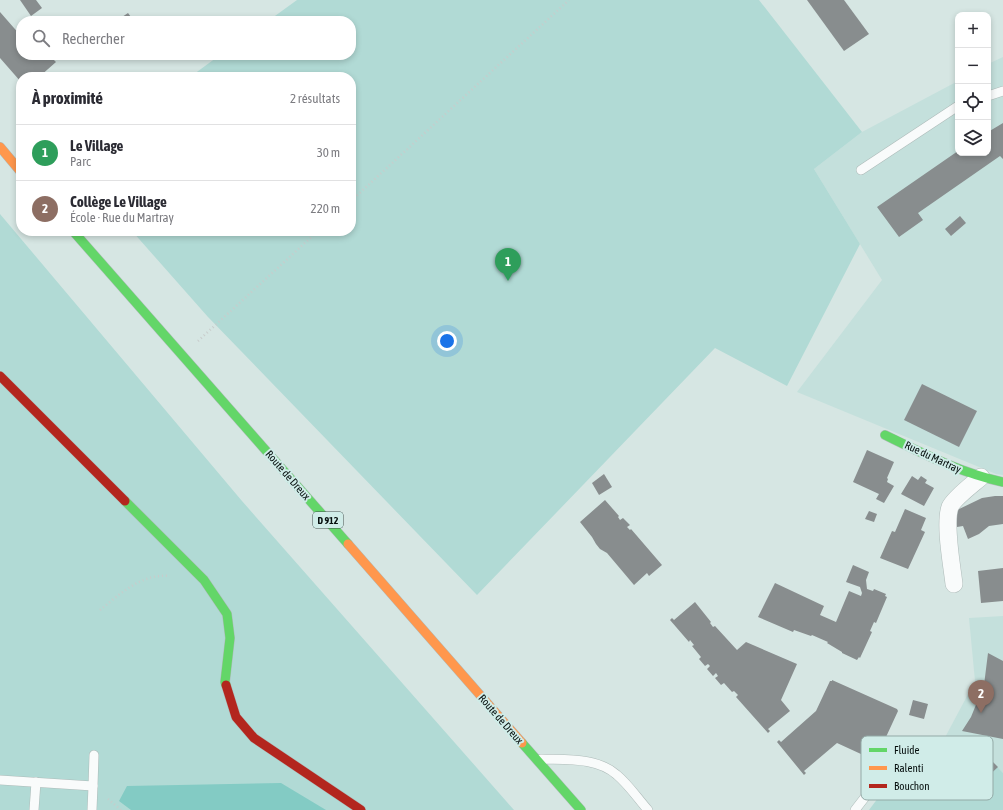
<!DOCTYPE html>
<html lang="fr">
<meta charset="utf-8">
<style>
body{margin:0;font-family:"Asap Condensed",sans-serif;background:#f2f2f3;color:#2b2b33}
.controls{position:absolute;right:12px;top:12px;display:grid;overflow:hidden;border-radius:8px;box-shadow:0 2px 6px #0003}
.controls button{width:36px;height:36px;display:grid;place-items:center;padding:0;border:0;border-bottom:1px solid #e1e1e2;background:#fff;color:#2b2b33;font:20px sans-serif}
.you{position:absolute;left:447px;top:341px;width:14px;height:14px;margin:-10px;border:3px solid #fff;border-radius:50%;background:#1a73e8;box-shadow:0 0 0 6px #1a73e833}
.badge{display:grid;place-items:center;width:26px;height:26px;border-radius:50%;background:#7c3aed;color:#fff;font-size:13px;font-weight:700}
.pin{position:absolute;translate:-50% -33px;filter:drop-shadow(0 1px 2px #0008)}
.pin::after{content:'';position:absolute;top:21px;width:14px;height:12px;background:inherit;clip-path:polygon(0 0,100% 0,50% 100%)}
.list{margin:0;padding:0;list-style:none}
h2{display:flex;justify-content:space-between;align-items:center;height:52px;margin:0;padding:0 16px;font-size:17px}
h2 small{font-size:13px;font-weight:400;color:#7c7c81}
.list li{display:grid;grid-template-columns:26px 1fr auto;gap:12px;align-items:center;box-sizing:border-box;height:56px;padding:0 16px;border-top:1px solid #e1e1e2}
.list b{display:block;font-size:15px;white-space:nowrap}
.list p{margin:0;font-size:13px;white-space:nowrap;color:#7c7c81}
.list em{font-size:13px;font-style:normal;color:#7c7c81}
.icon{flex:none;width:22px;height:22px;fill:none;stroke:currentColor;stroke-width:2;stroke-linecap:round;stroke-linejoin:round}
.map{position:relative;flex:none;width:1003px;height:810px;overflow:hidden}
.search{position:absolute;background:#fff;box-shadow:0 2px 6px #0003;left:16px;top:16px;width:340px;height:44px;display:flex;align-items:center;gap:10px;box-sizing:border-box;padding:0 14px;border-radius:16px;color:#7c7c81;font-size:15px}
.panel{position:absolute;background:#fff;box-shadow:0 2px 6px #0003;left:16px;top:72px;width:340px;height:164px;border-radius:16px}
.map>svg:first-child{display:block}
.built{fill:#c4e0dc}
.green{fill:#b1dad5}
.forest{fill:#83cbc4}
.building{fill:#888d8e}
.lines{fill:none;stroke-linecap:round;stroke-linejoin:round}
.lane-casing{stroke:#aebbb9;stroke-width:10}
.street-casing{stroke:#aebbb9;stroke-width:18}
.fast-casing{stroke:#aebbb9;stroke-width:10}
.slow-casing{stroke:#aebbb9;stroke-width:10}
.jam-casing{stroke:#aebbb9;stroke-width:10}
.path{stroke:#c8cccb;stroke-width:2.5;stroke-dasharray:1 3;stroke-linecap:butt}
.lane{stroke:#f9fbfb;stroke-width:9}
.street{stroke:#f9fbfb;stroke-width:17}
.fast{stroke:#63d668;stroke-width:9}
.slow{stroke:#ff974d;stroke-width:9}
.jam{stroke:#b3261e;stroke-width:9}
.labels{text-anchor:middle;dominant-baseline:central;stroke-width:4;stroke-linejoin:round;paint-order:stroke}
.shield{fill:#d0ece8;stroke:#42514f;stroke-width:1}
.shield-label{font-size:10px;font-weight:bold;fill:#050e0d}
.street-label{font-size:11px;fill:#050e0d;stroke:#d0ece8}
.key{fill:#d0ece8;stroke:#93a9a6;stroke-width:1}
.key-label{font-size:11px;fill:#050e0d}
</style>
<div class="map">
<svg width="1003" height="810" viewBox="0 0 1003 810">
<rect width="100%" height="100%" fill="#d6e6e3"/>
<g class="built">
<polygon points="1003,57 1003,475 996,474 797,392 882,280 814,169 862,132 958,81 958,153 988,153 988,64"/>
<polygon points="1003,616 1003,773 984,753 941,745 975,681 969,618"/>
</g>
<g class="green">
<polygon points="297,0 759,0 862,132 814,169 860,244 787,386 715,348 477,595 208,317 132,231 351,231 351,77 190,77 220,55 351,55 351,21 268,21"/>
<polygon points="0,214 242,501 514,810 0,810"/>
<polygon points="941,745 984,753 1003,773 1003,810 869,810 884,790"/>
</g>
<polygon class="forest" points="281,783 326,810 131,810 119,801 127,786"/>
<g class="building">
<polygon points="20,0 36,0 42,8 31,16"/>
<polygon points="807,0 844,0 869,34 844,51"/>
<polygon points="0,12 21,36 21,55 49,55 56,62 39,77 21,77 21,82 0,58"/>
<polygon points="128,13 134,21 116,21"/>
<polygon points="1003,123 1003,159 1000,156 918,213 923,220 899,237 877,207 958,151 958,153 988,153 988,132"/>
<polygon points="960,216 966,223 951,236 945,229"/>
<polygon points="922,384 977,411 959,447 904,420"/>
<polygon points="867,450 894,462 887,478 888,479 887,482 894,486 884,503 876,499 879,494 853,482"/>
<polygon points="604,474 612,487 599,495 592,483"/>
<polygon points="912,476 918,480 921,476 927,480 925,483 934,488 924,506 901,494"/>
<polygon points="995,496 1003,496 1003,524 989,526 979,534 968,539 963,526 957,527 955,511 982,498"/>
<polygon points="605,500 619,516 618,517 620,520 623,518 630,525 627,527 630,530 631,529 662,565 649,576 647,573 634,585 607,553 600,549 596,544 592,537 580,522"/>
<polygon points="905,509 926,518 921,530 925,532 908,569 880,558 892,531 895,532"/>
<polygon points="869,511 877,514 874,522 865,519"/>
<polygon points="853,565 869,572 866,580 867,589 873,591 874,589 886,594 885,596 887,597 876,623 874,622 870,631 872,632 860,658 859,657 857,660 842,653 842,652 827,643 828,642 812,635 811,636 794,630 793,632 758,617 775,583 824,606 820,615 836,622 849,591 861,596 862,593 860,587 846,582"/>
<polygon points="1003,568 1003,601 981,603 978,571"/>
<polygon points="695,602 711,622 710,623 713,627 715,626 737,650 746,642 797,664 781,700 790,711 768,729 770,731 768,733 736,697 738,695 734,691 732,692 724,683 721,685 715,678 718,676 716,673 713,676 707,669 710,666 708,664 705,666 699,659 701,657 692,646 694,645 690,640 689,642 670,620 672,618 674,620"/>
<polygon points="988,653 1003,661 1003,739 962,731 971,717 984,685"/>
<polygon points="832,680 897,709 898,711 886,737 885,737 874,760 837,743 804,771 806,773 804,775 777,742 779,740 781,742 816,711 830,681 832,681"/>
<polygon points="913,700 928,704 924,719 909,715"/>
<polygon points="975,752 980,757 984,753 998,767 983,781 962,764"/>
</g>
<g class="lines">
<g class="lane-casing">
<g id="lane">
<polyline points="988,96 1003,91"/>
<polyline points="861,170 958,106"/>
<path d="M541,759C566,760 597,757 617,775C629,785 638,799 648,810"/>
<polyline points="0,780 93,786 94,755"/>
<polyline points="34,810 36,782"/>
<polyline points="92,810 93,786"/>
<polyline points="855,810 869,792 917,742"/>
</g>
</g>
<g class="street-casing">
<path id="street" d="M954,584C952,566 944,524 950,507C954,498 973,484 981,477"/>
</g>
<g class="fast-casing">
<g id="fast">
<polyline points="73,231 348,544"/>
<path d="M885,435C924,454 961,473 1003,482"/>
<polyline points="125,501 204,580 227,614 230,638 225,682 226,685"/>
<polyline points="522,743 581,810"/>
</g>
</g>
<g class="slow-casing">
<g id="slow">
<polyline points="0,147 21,172"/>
<polyline points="348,544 522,743"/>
</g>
</g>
<g class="jam-casing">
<g id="jam">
<polyline points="0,376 125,501"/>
<polyline points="226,685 236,717 254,738 361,810"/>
</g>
</g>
<g class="path">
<polyline points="351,201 569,0"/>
<polyline points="198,341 318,231"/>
<path d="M100,610C120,594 142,573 170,576"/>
<polyline points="108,799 121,810"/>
</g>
<use href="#lane" class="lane"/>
<use href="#street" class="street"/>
<use href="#fast" class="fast"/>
<use href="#slow" class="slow"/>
<use href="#jam" class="jam"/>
</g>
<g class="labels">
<rect class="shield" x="313" y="512" width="30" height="16" rx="3"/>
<g class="shield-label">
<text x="328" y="520">D 912</text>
</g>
<g class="street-label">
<text transform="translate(933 457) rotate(25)">Rue du Martray</text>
<text transform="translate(288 475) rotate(49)">Route de Dreux</text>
<text transform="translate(501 719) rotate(49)">Route de Dreux</text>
</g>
</g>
<rect x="861" y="736" width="132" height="64" rx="6" class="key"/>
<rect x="869" y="748" width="18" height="4" fill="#63d668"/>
<rect x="869" y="766" width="18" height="4" fill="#ff974d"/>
<rect x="869" y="784" width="18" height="4" fill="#b3261e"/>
<g class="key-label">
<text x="894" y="754">Fluide</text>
<text x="894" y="772">Ralenti</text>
<text x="894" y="790">Bouchon</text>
</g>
</svg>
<div class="controls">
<button>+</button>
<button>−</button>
<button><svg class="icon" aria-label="locate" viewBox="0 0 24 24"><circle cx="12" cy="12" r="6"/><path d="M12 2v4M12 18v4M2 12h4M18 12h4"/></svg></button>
<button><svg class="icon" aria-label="layers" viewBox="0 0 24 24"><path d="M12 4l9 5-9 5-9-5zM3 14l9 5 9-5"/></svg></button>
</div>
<div class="you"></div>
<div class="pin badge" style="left:508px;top:281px;background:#2e9e5b">1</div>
<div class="pin badge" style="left:981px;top:713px;background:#8d6e63">2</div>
<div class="search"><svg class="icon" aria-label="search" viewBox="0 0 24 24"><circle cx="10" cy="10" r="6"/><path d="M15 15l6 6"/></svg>Rechercher</div>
<section class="panel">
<h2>À proximité<small>2 résultats</small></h2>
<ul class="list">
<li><span class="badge" style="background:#2e9e5b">1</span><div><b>Le Village</b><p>Parc</p></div><em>30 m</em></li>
<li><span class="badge" style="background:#8d6e63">2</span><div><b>Collège Le Village</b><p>École · Rue du Martray</p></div><em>220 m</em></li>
</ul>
</section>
</div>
